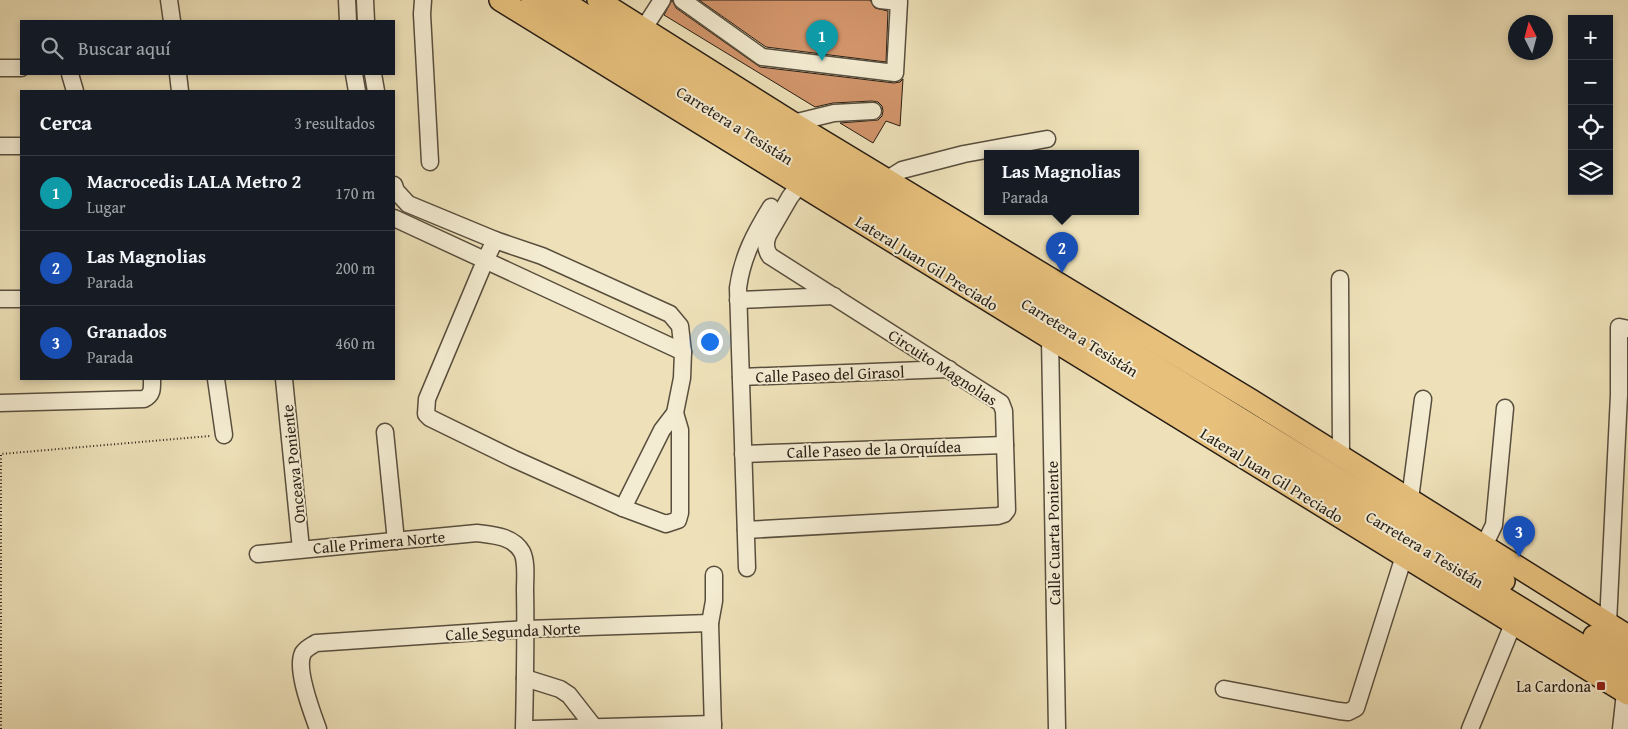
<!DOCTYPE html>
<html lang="es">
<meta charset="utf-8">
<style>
body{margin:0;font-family:"Gentium Book Plus",serif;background:#242831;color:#f1f3f6}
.controls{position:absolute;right:15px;top:15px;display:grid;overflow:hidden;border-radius:0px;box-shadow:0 2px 8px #0003}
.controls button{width:45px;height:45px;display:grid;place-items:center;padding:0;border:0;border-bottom:1px solid #363941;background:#171b24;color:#f1f3f6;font:25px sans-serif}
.compass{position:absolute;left:1508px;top:15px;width:45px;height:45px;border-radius:50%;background:#171b24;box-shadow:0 2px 8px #0003;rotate:354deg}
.you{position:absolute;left:709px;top:341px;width:18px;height:18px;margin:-12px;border:4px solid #fff;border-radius:50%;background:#1a73e8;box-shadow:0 0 0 8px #1a73e833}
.badge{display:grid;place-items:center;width:32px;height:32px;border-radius:50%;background:#c59692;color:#fff;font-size:16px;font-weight:700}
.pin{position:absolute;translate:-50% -41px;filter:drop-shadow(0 1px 2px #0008)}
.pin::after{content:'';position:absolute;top:26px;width:18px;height:15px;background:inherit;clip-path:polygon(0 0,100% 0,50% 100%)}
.popup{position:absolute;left:984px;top:150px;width:155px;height:65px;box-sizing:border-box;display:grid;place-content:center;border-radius:0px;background:#171b24;filter:drop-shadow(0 1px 4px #0005);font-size:16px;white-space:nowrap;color:#9ea1a6}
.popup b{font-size:19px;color:#f1f3f6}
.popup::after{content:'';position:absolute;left:50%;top:100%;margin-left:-10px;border:10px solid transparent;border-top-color:#171b24}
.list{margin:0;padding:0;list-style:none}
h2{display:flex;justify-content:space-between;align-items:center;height:65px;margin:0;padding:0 20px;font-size:21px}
h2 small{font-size:16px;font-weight:400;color:#9ea1a6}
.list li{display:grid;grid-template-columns:32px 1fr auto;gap:15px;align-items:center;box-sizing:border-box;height:75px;padding:0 20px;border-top:1px solid #363941}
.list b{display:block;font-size:19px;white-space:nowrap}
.list p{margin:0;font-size:16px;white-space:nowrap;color:#9ea1a6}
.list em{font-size:16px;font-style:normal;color:#9ea1a6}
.icon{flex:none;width:28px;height:28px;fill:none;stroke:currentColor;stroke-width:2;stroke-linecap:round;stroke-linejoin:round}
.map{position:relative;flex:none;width:1628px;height:729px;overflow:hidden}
.search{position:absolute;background:#171b24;box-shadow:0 2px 8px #0003;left:20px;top:20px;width:375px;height:55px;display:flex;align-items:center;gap:12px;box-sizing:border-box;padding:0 18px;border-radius:0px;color:#9ea1a6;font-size:19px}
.panel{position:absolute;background:#171b24;box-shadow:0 2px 8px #0003;left:20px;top:90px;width:375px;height:290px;border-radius:0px}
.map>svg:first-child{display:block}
.building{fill:#d3956b;stroke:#261d14}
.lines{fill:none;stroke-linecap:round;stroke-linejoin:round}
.minor-casing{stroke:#584e3d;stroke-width:19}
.major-casing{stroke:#261d14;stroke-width:24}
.path{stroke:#261d14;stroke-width:2;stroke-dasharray:1 2.5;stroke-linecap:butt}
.minor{stroke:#f4ecd2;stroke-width:16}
.major{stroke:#e7c07c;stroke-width:21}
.poi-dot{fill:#8f2418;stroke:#f4ecd2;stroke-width:2}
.labels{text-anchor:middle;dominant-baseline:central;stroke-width:4;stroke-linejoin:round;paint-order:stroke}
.street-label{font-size:16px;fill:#261d14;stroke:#f4ecd2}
.poi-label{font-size:16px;fill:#261d14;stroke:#f4ecd2;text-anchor:end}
</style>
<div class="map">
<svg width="1628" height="729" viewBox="0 0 1628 729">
<rect width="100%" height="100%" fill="#eee1b9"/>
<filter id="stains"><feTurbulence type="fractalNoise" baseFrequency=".004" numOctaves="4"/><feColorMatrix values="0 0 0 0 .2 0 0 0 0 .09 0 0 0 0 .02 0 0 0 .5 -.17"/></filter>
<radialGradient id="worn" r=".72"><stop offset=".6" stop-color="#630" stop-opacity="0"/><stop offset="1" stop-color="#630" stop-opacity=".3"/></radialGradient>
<g class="building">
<polygon points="672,0 676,8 760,67 894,83 900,82 903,79 900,126 886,121 873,143 840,123 878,120 882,116 883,111 882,106 878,102 872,101 833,103 815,107 664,15"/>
<polygon points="699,0 870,0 875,8 888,11 886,62 766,47"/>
</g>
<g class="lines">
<g class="minor-casing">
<g id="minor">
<polyline points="169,0 172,21"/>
<polyline points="347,0 348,21"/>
<polyline points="365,0 366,21"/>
<polyline points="423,0 422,14 430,162"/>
<polyline points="682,0 762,57 895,73 899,2 880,0"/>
<polyline points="644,28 662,0"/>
<polyline points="0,68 21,68"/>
<polyline points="70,74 75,91"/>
<polyline points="178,74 180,91"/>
<polyline points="354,74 357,91"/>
<polyline points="373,74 376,91"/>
<polyline points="793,123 834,113 873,111"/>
<polyline points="0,146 21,146"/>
<polyline points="886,180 902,170 964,154 1047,139"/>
<polyline points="394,185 396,191 408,204 495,240 542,256 670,314 680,326 683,352 682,378 675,413 662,430 623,508"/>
<polyline points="394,218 683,352"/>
<polyline points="495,240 485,261 427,399 426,414 430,418 514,459 623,508 666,524 678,520 680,513 680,430 675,413"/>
<polyline points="1340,279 1341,456"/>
<polyline points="0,299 21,299"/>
<polyline points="738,300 834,296"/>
<polyline points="1050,338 1057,729"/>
<polyline points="741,377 949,369"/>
<polyline points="216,379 224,435"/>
<polyline points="284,379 301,549"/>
<path d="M0,403L144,399C153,395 152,388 152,379"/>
<polyline points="385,432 396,541"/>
<polyline points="743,454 1005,445"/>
<polyline points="1410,499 1423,399"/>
<path d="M746,530L998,516L1004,514L1007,510L1004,411L1001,403L770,256C765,249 765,243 768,235L790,197L800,184"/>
<path d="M258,554L477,533C493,535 513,536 522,552C527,562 525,579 525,590C526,636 525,683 524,729"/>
<polyline points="1479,556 1494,525 1505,408"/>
<path d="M747,568L738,288C742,257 755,233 771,207"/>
<polyline points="1608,623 1619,395 1619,327 1628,329"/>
<polyline points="525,678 560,689 569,695 594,727"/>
<polyline points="1224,689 1339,711 1348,712 1356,708 1404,556"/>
<path d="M318,729C312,712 295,669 303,653C306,648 311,646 316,643L526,629L710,623"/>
<polyline points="533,729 713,724"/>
<polyline points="713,729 710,623 714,601 714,575"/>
<polyline points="1470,729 1513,624"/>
<polyline points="1621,729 1625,693"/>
</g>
</g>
<g class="major-casing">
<g id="major">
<polyline points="500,0 1628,694"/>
<polyline points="532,0 1628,674"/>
<polyline points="561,0 1504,581"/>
<polyline points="598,0 793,123 1251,400 1628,636"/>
<polyline points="1594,636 1628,657"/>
</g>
</g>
<polyline class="path" points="1,729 1,454 210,436"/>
<use href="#minor" class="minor"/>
<use href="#major" class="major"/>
</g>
<rect class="poi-dot" x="1596" y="681" width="10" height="10" rx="2.5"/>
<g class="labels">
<g class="street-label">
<text transform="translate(735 125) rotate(32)">Carretera a Tesistán</text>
<text transform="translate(927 263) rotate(32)">Lateral Juan Gil Preciado</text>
<text transform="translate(1080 337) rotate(32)">Carretera a Tesistán</text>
<text transform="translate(943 367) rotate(33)">Circuito Magnolias</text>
<text transform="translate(830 374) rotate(-2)">Calle Paseo del Girasol</text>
<text transform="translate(874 449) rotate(-2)">Calle Paseo de la Orquídea</text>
<text transform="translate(293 464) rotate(-96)">Onceava Poniente</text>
<text transform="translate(1272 475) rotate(32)">Lateral Juan Gil Preciado</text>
<text transform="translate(1053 533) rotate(-91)">Calle Cuarta Poniente</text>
<text transform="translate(379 542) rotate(-5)">Calle Primera Norte</text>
<text transform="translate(1425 549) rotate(31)">Carretera a Tesistán</text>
<text transform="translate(513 631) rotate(-3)">Calle Segunda Norte</text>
</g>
<g class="poi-label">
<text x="1591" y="686">La Cardona</text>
</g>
</g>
<rect width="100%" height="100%" filter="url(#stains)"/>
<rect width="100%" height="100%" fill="url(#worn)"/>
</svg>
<div class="controls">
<button>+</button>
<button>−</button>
<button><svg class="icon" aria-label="locate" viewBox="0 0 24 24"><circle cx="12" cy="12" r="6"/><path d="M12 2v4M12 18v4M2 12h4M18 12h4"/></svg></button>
<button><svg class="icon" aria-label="layers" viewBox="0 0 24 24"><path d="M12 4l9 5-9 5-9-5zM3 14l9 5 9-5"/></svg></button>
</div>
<svg class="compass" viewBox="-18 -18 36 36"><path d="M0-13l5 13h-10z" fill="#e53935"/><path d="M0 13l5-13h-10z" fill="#9ea1a6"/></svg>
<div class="you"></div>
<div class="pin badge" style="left:822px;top:61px;background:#0f9aa8">1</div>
<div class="pin badge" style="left:1062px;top:273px;background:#1a4fb4">2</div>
<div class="popup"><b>Las Magnolias</b>Parada</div>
<div class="pin badge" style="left:1519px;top:557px;background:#1a4fb4">3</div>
<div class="search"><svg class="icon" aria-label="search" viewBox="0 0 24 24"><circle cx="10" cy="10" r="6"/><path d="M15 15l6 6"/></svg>Buscar aquí</div>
<section class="panel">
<h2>Cerca<small>3 resultados</small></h2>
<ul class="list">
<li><span class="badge" style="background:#0f9aa8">1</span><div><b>Macrocedis LALA Metro 2</b><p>Lugar</p></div><em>170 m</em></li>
<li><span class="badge" style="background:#1a4fb4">2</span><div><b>Las Magnolias</b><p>Parada</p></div><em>200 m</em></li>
<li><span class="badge" style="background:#1a4fb4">3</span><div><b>Granados</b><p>Parada</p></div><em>460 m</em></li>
</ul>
</section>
</div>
